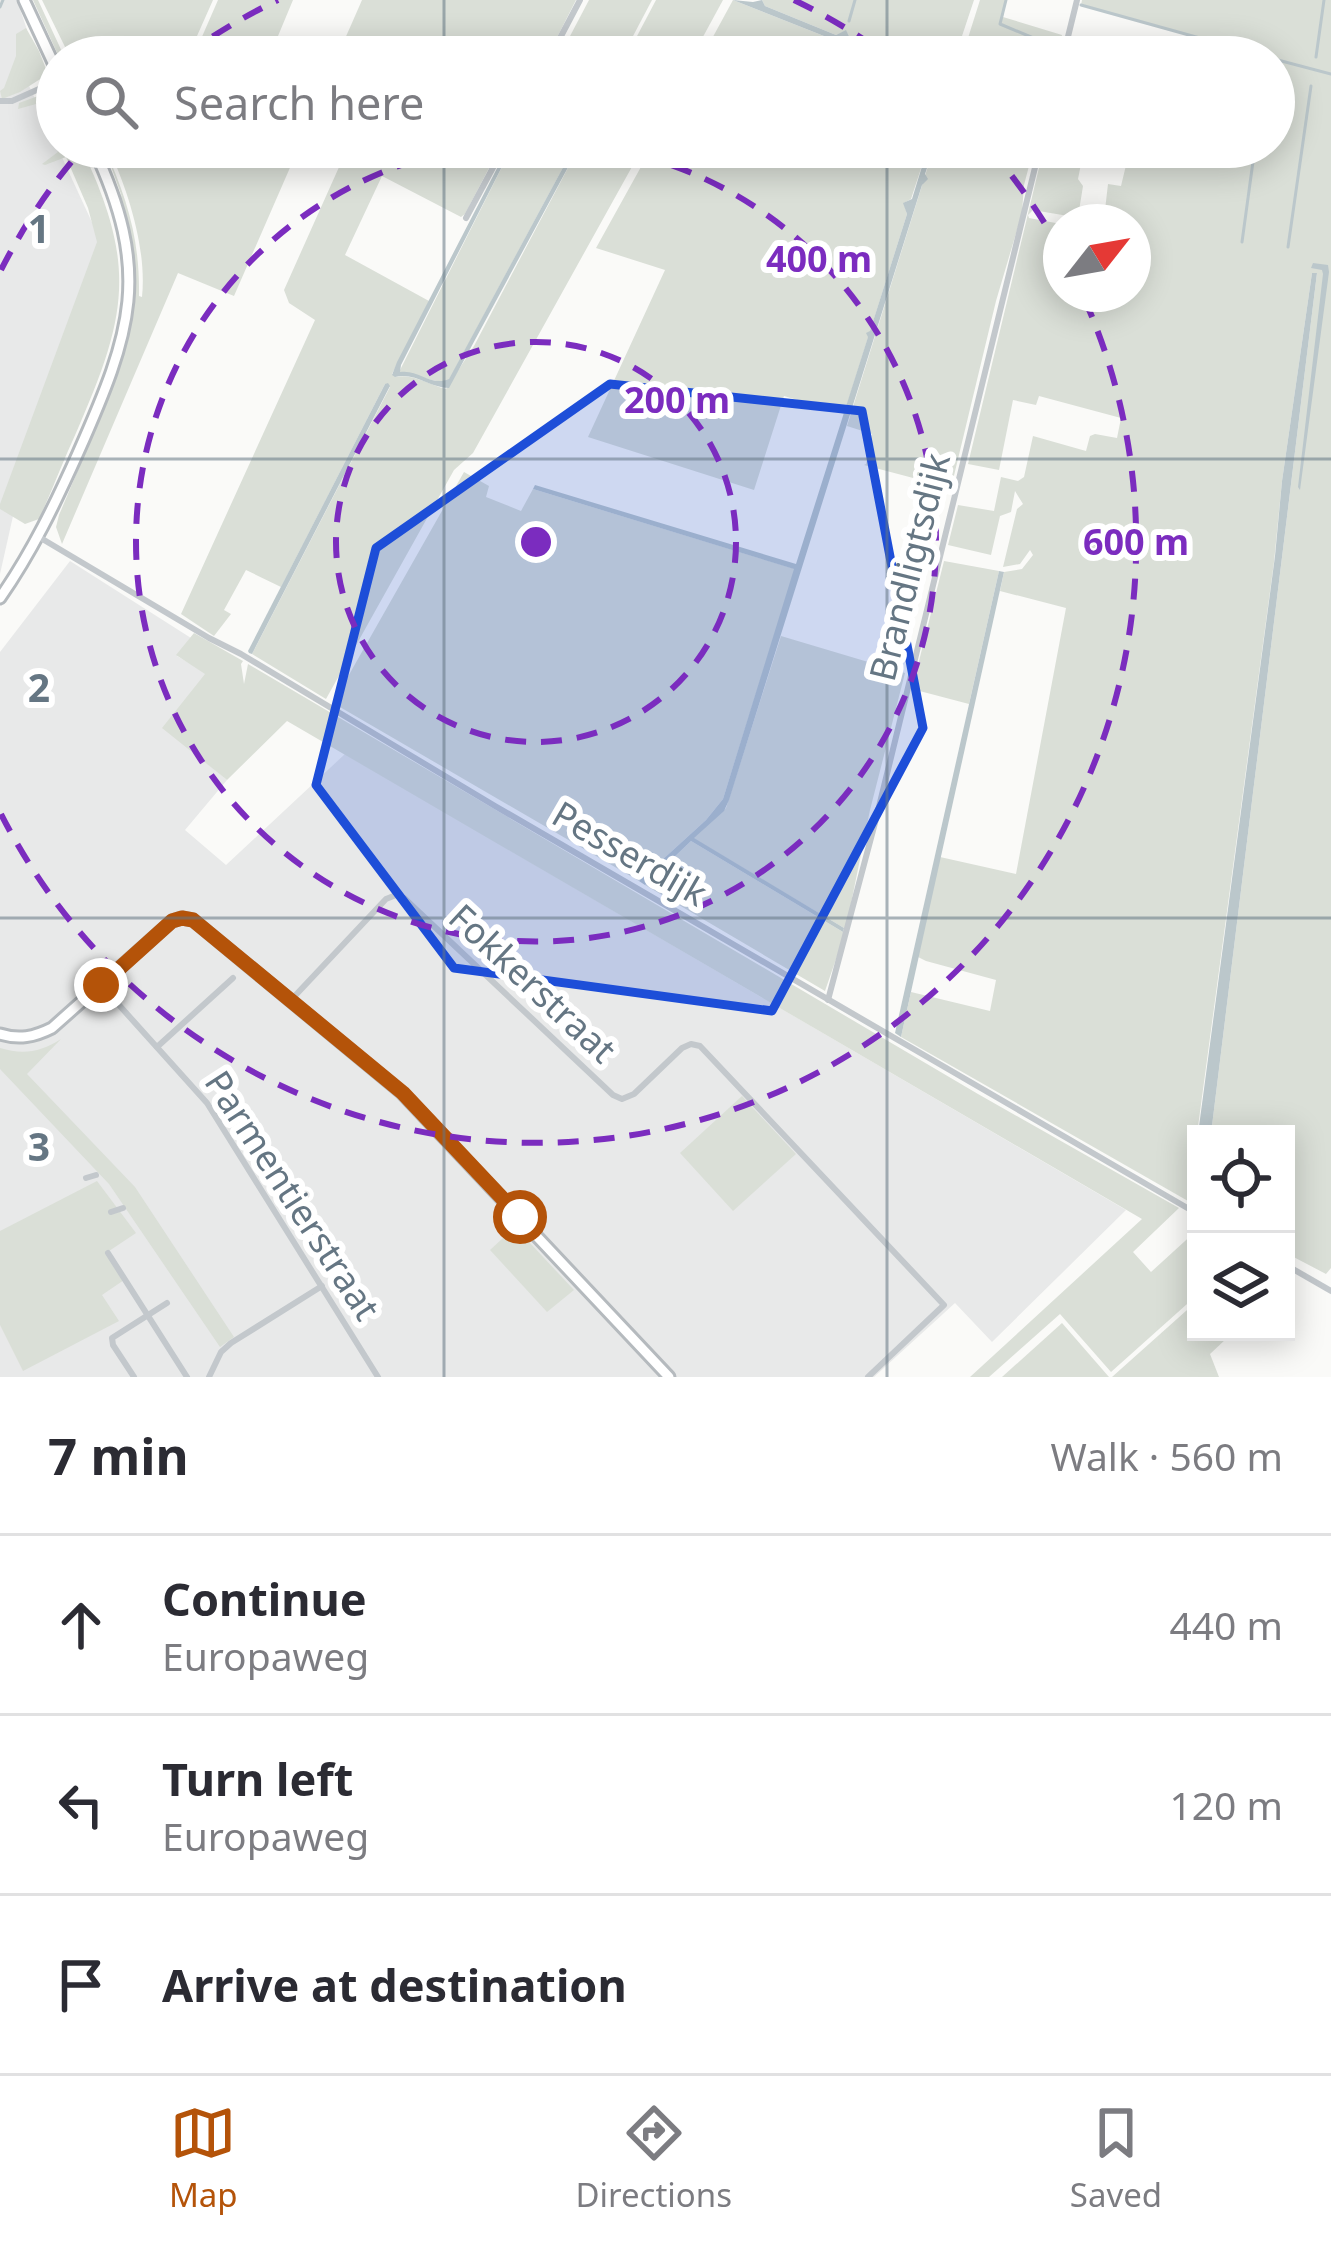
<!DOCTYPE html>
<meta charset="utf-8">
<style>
body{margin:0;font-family:"Noto Sans",sans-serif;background:#f7f7f7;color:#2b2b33}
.controls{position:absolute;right:36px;bottom:36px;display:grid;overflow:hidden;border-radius:0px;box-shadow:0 6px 30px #0003}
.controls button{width:108px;height:108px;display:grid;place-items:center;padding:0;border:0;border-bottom:3px solid #e1e1e2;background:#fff;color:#2b2b33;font:60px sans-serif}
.compass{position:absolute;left:1043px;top:204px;width:108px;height:108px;border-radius:50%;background:#fff;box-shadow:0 6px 30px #0003;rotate:59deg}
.stop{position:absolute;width:36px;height:36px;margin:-27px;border:9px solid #b45309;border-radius:50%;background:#fff}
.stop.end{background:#b45309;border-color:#fff;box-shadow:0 3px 12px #0008}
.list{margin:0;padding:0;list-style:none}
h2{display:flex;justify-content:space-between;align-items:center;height:156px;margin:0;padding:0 48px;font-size:51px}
h2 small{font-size:39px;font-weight:400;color:#7c7c81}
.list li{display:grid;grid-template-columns:78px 1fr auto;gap:36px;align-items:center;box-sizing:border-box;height:180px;padding:0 48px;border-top:3px solid #e1e1e2}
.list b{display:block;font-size:45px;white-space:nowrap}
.list p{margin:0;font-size:39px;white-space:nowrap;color:#7c7c81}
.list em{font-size:39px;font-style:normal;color:#7c7c81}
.icon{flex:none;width:66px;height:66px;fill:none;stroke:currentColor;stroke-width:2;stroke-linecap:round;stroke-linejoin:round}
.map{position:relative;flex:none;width:1331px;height:1377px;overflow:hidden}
.search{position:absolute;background:#fff;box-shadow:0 6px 30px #0003;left:36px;right:36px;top:36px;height:132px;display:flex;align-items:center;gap:30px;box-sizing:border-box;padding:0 42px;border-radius:66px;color:#7c7c81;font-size:45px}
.sheet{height:696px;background:#fff}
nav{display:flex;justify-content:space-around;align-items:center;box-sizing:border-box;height:168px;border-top:3px solid #e1e1e2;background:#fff;font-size:33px;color:#7c7c81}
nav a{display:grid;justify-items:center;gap:6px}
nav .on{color:#b45309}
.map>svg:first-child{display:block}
.built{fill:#e8e9e9}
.green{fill:#dadfd7;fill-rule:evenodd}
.water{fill:#bbc7cb}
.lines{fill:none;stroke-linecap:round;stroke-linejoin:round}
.stream{stroke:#bbc7cb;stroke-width:3}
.major-casing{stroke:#b5babe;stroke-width:15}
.minor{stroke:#c3c8cc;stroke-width:6}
.major{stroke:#fff;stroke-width:9}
.route{stroke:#b45309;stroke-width:15}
.marked{fill:#1d4ed8;fill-opacity:0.2;stroke:#1d4ed8;stroke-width:9;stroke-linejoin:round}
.grid{fill:none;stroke:#657683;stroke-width:3;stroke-opacity:0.55}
.ring{fill:none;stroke:#7b2cbf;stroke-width:6;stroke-dasharray:21 15}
.labels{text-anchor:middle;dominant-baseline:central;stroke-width:12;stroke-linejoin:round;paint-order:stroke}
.street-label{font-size:36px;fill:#657683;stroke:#fff}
.grid-label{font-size:39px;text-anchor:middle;font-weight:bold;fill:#657683;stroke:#fff;stroke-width:12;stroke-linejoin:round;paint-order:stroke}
.centre{fill:#7b2cbf;stroke:#fff;stroke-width:6}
.ring-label{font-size:36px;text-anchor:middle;font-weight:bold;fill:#7b2cbf;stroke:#fff;stroke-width:12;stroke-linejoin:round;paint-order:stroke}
</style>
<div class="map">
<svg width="1331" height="1377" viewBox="0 0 1331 1377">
<rect width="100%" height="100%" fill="#fafaf8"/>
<g class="built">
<polygon points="0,0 17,0 27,30 20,46 24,75 102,244 20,485 0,574"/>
<polygon points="70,561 191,638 177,656 241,693 185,745 227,780 185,830 226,865 345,754 1126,1210 992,1342 955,1303 874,1377 0,1377 0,652"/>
</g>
<g class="green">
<polygon points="33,0 38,0 64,56 67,51 42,0 213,0 197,36 179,57 59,57"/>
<polygon points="218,0 293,0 278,36 322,57 185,57 201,39"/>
<polygon points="362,0 576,0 547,57 337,57"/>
<polygon points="589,0 652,0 622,57 559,57"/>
<polygon points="656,0 723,0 692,57 626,57"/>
<polygon points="733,0 877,57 702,57"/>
<path d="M762,0H974L955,57C923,57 864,63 846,31L836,35L765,6Z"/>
<polygon points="980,0 1006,0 1003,17 1062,35 1057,57 962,57"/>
<path d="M1082,0H1331V1268L1326,1274L1286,1253V1134H1211L1317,273H1312L1282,481L1274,562L1188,1201L901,1037L911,992L990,1011L996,980L926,961L918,957L940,857L1016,874L1066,608L1000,591L1004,572L1022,569L1033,555L1030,550L1020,564L1003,567L1017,509L1023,504L1015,491L1011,512L1000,516L991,555L948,545L958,505L994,511L1001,477L1018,481L1024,477L1033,436L1086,451L1090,436L1095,434L1117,438L1121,418L1039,396L1036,405L1013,400L999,470L968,464L1044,147L1082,159L1078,179L1083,186L1078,217L1105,210L1108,184L1121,186L1127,161L1148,166L1151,147H1274V57L1081,5ZM1033,210L1074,217L1068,221L1074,222H1133V294H1061V224L1029,218L1028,215Z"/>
<polygon points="26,28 39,51 48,74 20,92 2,99 0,91 4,88 16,56 16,34"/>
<path d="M49,92H57V147H81C138,266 127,316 76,433C63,461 52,491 39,519L25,524L0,509V504L97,242L88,208L66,157L45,165L42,164L58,152L36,104L18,109L19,103Z"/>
<path d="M97,147L122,197L104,147C127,198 140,239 139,296L142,297C147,249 128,190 108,147H299L234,296L178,273L62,544L56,527L59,515L114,385L51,525C85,430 145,350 131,243C126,209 111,178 97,147Z"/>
<path d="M348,147H500L465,214L461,217L382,176L345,255L429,301L392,374L396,377C413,373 429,385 446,389L474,346L579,147H643L473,453L454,470L326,699L252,654L390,387L385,384L281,587L246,570L224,610L231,614L214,636L181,614L315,320L289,303L284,290Z"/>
<path d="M512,147H574L449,380C432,385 420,373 399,372Z"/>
<polygon points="652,147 928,147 911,199 904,203 907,214 844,414 784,396 754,490 588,437 665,270 596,248"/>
<polygon points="934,147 1034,147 1024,185 1022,213 996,301 951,488 864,465 866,464 872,434 847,426"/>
<polygon points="464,472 489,486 486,497 521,511 533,489 795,569 723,799 706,820 639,881 333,703"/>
<polygon points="944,561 999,571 969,704 912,689"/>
<polygon points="194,633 243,661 241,664 244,684 248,664 978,1094 1179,1208 1133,1252 1151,1272 1196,1231 1196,1296 1111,1372 1060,1314 989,1377 970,1377 1142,1219 287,721 227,780 162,728 205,674 176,655"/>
<polygon points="781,636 905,673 870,810 845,933 825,991 645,885 691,841 843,932 844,928 693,838 726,808"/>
<path d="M61,1039L27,1074L135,1187L234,1337L220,1347L109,1184L0,1069V1048C23,1055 41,1052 61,1039Z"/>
<polygon points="742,1096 796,1154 733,1211 680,1153"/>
<polygon points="97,1181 136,1233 106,1253 124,1280 102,1295 119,1321 23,1371 0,1325 0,1231"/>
<polygon points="515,1227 574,1290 547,1312 490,1250"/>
<polygon points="1196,1302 1196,1332 1223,1332 1226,1339 1210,1354 1219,1377 1112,1377"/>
<polygon points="1062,1323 1109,1377 1002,1377"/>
</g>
<g class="water">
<polygon points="733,0 753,2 762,0 765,6 836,35 846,30 851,40 857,43 894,57 877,57"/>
<path d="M508,147H512L401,365L400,372C419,369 431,387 449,379L574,147H579L449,388C430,388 415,372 395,377L392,375L397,362Z"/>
<polygon points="928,147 934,147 925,174 928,179 922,185 729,800 724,811 694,838 844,928 843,932 691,841 645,885 639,881 706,820 723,799 794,569 533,489 535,485 796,564 868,337 866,333 870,331 907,214 903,203 912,199"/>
<polygon points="1313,263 1328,265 1329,272 1300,490 1298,487 1323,274 1322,270 1311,268"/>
<polygon points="1312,273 1317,273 1211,1134 1198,1134 1275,556 1282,481"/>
<polygon points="388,383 390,386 252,654 249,653 248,651 385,384"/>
<polygon points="999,571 1004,572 901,1037 895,1033"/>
</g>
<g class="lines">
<g class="stream">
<polyline points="1006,0 1000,24 1050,45"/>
<polyline points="1081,5 1268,57"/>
<polyline points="0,7 3,0"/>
<polyline points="849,21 855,0"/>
<polyline points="1316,57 1324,0"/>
<polyline points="1274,59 1331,74"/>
<polyline points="1242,242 1255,147"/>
<polyline points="1288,247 1311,86"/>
</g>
<g class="major-casing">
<g id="major">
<polyline points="24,0 57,71"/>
<path d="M0,598C32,552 55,504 78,453C132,331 152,273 93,147"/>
<path d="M0,1034C19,1040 34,1037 52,1028L172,921L182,918L193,920L402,1093L669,1377"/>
</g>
</g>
<g class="minor">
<polyline points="550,57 580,0"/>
<polyline points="1063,57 1077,0"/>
<polyline points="0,101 12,101 57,81"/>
<polyline points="466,218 504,147"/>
<polyline points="39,537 209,638 241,654 495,806 1196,1213"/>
<polyline points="101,985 207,1103 378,1377"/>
<polyline points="291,1000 386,899 396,895 404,898 613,1095 622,1099 634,1094 682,1048 691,1044 700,1046 944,1305 868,1377"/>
<polyline points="828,1000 875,823 1040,147"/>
<polyline points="157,1047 233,978"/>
<polyline points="86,1178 96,1175"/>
<polyline points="111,1212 123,1208"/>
<polyline points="108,1253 187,1377"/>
<polyline points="1286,1265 1331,1291"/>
<polyline points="134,1377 113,1345 112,1338 167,1303"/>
<polyline points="209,1377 221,1352 231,1343 322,1286"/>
</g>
<use href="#major" class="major"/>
</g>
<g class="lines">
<polyline class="route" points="101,985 172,921 182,918 193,920 403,1093 520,1217"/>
</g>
<path class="marked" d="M610,384L862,411L923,728L772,1011L454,968L316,785L376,548Z"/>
<path class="grid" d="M444,0V57M887,0V57M444,147V1377M887,147V1377M0,459H1331M0,918H1331"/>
<g class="ring">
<circle cx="536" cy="542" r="200"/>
<path d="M602 147A400 400 0 1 1 470 147"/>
<path d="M1 270A600 600 0 0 1 83 148M183 57A600 600 0 0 1 278 0M794 0A600 600 0 0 1 889 57M989 148A600 600 0 0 1 1061 251M1084 298A600 600 0 0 1 1 814"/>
</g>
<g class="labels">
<g class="street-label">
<text transform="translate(909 567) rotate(-76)">Brandligtsdijk</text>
<text transform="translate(630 853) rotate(30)">Pesserdijk</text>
<text transform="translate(533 983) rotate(43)">Fokkerstraat</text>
<text transform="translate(293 1195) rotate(57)">Parmentierstraat</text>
</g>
</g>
<g class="grid-label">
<text x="39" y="243">1</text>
<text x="39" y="702">2</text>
<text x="39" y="1161">3</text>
</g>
<circle cx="536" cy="542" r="18" class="centre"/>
<g class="ring-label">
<text x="819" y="272">400 m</text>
<text x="677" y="413">200 m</text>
<text x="1136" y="555">600 m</text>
</g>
</svg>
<div class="controls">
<button><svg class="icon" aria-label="locate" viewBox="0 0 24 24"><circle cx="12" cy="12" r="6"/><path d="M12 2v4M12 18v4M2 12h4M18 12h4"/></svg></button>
<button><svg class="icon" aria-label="layers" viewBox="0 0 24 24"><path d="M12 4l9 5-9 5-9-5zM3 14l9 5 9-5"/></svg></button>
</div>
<svg class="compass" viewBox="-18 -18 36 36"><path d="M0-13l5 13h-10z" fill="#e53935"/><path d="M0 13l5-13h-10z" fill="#7c7c81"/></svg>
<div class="stop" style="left:520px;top:1217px"></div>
<div class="stop end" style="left:101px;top:985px"></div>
<div class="search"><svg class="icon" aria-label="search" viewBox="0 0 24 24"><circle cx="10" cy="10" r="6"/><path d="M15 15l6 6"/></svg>Search here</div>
</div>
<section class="sheet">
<h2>7 min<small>Walk · 560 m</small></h2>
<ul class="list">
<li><svg class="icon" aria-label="ahead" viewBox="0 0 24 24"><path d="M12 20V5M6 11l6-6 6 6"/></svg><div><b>Continue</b><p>Europaweg</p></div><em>440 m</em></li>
<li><svg class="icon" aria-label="left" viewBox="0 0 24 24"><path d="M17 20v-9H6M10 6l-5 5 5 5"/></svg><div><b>Turn left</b><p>Europaweg</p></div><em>120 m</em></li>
<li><svg class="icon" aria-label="arrive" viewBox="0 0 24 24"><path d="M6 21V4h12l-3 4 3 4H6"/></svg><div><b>Arrive at destination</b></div></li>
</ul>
</section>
<nav>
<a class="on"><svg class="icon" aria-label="map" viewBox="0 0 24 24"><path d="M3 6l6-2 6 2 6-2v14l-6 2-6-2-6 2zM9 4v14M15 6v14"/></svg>Map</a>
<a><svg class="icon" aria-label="directions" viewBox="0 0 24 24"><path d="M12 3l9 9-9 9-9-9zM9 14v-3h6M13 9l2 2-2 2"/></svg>Directions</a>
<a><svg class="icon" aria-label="saved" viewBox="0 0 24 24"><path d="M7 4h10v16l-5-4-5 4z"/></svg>Saved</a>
</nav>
